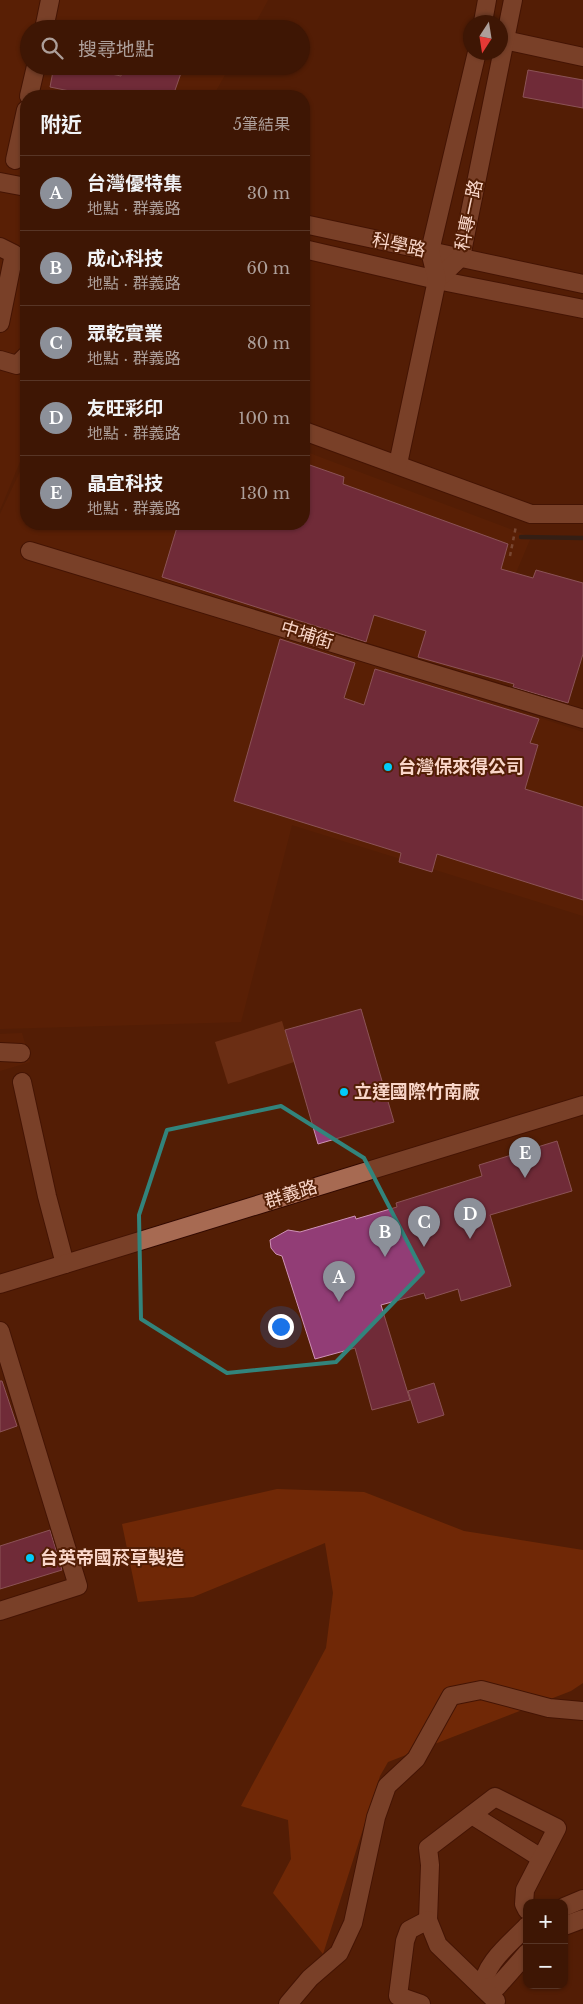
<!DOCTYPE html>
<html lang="zh-TW">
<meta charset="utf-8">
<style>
body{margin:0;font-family:"Libre Baskerville","Noto Sans TC",serif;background:#492313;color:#f1f3f6}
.controls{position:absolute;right:15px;bottom:15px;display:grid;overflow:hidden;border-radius:10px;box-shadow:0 1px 4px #0004}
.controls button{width:45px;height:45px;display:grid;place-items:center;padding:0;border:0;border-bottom:1px solid #573526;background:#3e1604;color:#f1f3f6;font:25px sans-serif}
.compass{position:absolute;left:463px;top:15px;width:45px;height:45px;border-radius:50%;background:#3e1604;box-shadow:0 1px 4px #0004;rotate:192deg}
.you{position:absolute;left:280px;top:1326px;width:18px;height:18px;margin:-12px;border:4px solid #fff;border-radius:50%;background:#1a73e8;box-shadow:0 0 0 8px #1a73e833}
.badge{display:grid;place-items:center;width:32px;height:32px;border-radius:50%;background:#8c9099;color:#fff;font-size:16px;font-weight:700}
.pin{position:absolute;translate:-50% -41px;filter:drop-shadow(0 1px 2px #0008)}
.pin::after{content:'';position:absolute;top:26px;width:18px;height:15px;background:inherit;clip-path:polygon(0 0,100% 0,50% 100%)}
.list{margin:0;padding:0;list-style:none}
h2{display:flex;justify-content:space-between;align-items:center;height:65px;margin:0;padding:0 20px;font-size:21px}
h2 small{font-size:16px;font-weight:400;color:#ad9f9a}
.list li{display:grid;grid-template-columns:32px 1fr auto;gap:15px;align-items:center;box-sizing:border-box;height:75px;padding:0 20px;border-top:1px solid #573526}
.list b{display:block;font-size:19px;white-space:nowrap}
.list p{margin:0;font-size:16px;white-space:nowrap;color:#ad9f9a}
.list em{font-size:16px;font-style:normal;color:#ad9f9a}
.icon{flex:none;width:28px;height:28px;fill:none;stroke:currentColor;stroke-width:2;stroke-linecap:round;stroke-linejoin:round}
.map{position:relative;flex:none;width:583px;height:2004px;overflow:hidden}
.search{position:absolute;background:#3e1604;box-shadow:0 1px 4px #0004;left:20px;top:20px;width:290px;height:55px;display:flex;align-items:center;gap:12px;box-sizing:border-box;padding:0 18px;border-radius:28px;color:#ad9f9a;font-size:19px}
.panel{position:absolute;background:#3e1604;box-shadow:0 1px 4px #0004;left:20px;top:90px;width:290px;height:440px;border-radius:20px}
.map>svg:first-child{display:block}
.built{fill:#602306}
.green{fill:#874327}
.forest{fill:#923708}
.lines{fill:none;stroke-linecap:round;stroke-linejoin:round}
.stream{stroke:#0e2026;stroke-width:4.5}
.building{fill:#923d76;stroke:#cf93b8}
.minor-casing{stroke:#310900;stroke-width:20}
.path{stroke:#a57966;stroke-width:2.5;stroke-dasharray:4 4;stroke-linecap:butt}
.minor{stroke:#a76a52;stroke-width:18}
.marked{fill:none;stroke:#32847c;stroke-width:4;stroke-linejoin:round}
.poi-dot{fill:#01cbf9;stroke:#531e05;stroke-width:2}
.labels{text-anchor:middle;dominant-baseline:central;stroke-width:4;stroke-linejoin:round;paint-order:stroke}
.street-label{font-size:18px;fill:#f9d6c9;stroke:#531e05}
.poi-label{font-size:18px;font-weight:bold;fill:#f9d6c9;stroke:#531e05;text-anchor:start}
</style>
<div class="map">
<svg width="583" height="2004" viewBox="0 0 583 2004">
<rect width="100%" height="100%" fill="#531e05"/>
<g class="built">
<polygon points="0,0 268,0 252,29 29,29 29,66 230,66 213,96 26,96 26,447 0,510"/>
<polygon points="304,451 531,537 465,694 583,732 583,916 292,825 241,1022 0,1029 0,514 26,459 26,524 304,524"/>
<polygon points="22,1033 30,1062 0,1071 0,1034"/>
</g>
<polygon class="green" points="282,1021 294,1062 228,1084 215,1042"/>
<polygon class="forest" points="277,1489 364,1492 464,1531 583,1550 583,1683 571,1691 388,1762 380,1776 323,1954 273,1893 291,1859 288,1820 241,1806 326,1648 333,1593 325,1543 193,1597 138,1602 122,1524"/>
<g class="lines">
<polyline class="stream" points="521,537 583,538"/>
</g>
<g class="building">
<polygon points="54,66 72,66 121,76 123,66 167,66 171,71 181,73 173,96 94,96 50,87"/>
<polygon points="528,70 583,80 583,108 523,97"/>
<polygon points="304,463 344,477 343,484 508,544 501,569 533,578 536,570 583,583 583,654 568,703 513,687 514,684 418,657 426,631 374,615 366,642 162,577 178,524 304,524"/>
<polygon points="280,639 355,663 344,698 364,705 375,669 539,719 530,743 538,745 525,789 583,807 583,900 437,854 432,872 399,862 401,853 234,801"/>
<polygon points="361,1009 394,1122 318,1144 285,1030"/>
<polygon points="557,1141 572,1191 490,1215 511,1286 461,1301 458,1289 426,1299 424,1293 381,1305 410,1400 372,1410 355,1348 315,1359 282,1256 276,1254 271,1248 270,1240 288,1230 300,1232 355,1216 356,1219 397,1207 396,1203 482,1176 479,1165"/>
<polygon points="0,1381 2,1381 17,1426 0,1432"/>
<polygon points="434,1383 444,1415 418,1423 408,1391"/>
<polygon points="50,1530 62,1570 0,1589 0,1546"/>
</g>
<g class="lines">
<g class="minor-casing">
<g id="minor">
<polyline points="483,22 487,0"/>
<polyline points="44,29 50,0"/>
<polyline points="500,39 583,57"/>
<polyline points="29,96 36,66"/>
<polyline points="15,160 26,110"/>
<polyline points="0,182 26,187"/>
<polyline points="304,224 583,284"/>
<polyline points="0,247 14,254 0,323"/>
<polyline points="304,249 437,280 583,309"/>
<polyline points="437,280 461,257 513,0"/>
<polyline points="0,360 17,365 26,356"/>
<polyline points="304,431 531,514 583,514"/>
<polyline points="398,464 437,280 430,251 477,52"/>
<polyline points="30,551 583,719"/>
<polyline points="0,1052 21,1053"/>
<polyline points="22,1082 47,1196 65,1264"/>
<polyline points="0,1284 583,1105"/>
<polyline points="0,1331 78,1586 0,1611"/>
<polyline points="472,1815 541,1858"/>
<polyline points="564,1907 583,1899"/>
<polyline points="428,1920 430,1865 428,1848 495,1797 557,1828 525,1890 524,1904 527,1910"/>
<polyline points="564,1926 583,1919"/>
<path d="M483,1988C483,1964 511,1943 527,1926"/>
<polyline points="483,1988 497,1987 527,1953"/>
<polyline points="288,2004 310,1978 339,1953 353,1923 376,1817 387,1786 416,1759 451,1696 481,1690 549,1708 583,1711"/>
<polyline points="421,2004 398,1996 405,1941 409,1930 428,1920 438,1945 496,2001 495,2004"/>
</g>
</g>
<polyline class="path" points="510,556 516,526"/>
<use href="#minor" class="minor"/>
</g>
<path d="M0 0H583V2004H0ZM281,1106L364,1158L423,1272L336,1362L227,1373L141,1319L139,1215L167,1130Z" fill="#531e05" fill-opacity=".55" fill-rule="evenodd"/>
<path class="marked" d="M281,1106L364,1158L423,1272L336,1362L227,1373L141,1319L139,1215L167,1130Z"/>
<g class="poi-dot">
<circle cx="388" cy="767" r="5"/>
<circle cx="344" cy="1092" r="5"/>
<circle cx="30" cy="1558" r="5"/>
</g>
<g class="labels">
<g class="street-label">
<text transform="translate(469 215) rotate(-78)">科專一路</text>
<text transform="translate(399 245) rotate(12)">科學路</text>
<text transform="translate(307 635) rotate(17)">中埔街</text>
<text transform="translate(291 1194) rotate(-17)">群義路</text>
</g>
<g class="poi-label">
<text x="398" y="767">台灣保來得公司</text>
<text x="354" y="1092">立達國際竹南廠</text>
<text x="40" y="1558">台英帝國菸草製造</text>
</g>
</g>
</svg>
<div class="controls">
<button>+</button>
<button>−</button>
</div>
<svg class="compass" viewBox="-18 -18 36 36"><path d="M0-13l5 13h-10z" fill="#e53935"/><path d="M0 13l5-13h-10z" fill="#ad9f9a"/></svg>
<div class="you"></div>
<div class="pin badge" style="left:339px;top:1302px">A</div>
<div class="pin badge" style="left:385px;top:1257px">B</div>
<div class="pin badge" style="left:424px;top:1247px">C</div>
<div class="pin badge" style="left:470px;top:1239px">D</div>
<div class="pin badge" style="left:525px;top:1178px">E</div>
<div class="search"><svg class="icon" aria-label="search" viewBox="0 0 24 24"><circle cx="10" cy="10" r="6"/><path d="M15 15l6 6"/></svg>搜尋地點</div>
<section class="panel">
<h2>附近<small>5筆結果</small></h2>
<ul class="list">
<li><span class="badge">A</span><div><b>台灣優特集</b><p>地點 · 群義路</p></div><em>30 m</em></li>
<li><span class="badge">B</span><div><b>成心科技</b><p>地點 · 群義路</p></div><em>60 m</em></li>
<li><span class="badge">C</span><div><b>眾乾實業</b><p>地點 · 群義路</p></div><em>80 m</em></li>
<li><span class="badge">D</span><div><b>友旺彩印</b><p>地點 · 群義路</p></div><em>100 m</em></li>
<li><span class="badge">E</span><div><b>晶宜科技</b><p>地點 · 群義路</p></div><em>130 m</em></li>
</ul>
</section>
</div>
